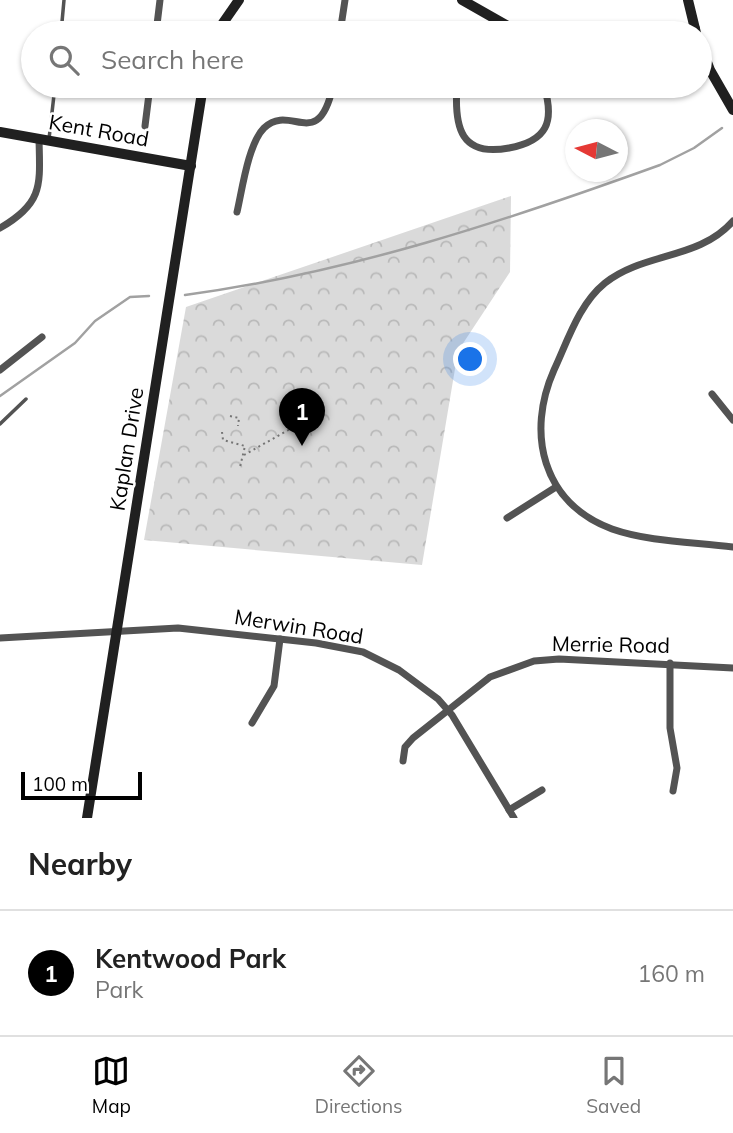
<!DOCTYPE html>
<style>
body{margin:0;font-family:Mulish,sans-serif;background:#f6f6f6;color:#222}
.compass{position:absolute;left:565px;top:119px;width:63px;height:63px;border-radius:50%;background:#fff;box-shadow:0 2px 5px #0004;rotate:276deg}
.scale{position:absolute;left:21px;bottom:18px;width:121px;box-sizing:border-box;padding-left:7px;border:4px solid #000;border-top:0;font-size:19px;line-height:24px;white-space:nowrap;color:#000;-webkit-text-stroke:5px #fff;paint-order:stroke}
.you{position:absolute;left:471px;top:360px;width:24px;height:24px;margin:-18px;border:5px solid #fff;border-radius:50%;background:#1a73e8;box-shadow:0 0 0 10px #1a73e833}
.badge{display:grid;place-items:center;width:46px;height:46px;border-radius:50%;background:#000;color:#fff;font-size:23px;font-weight:700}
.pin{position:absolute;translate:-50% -58px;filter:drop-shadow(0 2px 4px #0008)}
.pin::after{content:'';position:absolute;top:37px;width:24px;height:21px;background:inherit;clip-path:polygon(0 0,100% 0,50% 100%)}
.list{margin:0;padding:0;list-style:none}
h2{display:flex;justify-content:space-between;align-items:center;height:91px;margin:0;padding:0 28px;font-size:30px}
h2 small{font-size:23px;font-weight:400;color:#767676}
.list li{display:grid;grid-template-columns:46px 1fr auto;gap:21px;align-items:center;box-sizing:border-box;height:126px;padding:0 28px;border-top:2px solid #e0e0e0}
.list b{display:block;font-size:26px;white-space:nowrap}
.list p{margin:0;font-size:23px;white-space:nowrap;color:#767676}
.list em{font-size:23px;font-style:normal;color:#767676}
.icon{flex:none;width:38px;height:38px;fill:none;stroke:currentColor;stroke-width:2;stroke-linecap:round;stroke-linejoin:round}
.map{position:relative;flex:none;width:733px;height:818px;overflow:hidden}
.search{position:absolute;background:#fff;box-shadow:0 2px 5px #0004;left:21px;right:21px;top:21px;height:77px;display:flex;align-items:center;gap:18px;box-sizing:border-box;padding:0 24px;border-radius:38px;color:#767676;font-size:26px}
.sheet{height:217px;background:#fff}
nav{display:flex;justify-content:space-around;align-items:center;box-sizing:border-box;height:98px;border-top:2px solid #e0e0e0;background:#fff;font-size:19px;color:#767676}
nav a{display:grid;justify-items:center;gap:4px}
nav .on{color:#000}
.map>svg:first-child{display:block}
.park{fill:url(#park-crowns)}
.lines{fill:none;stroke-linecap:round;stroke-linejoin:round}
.stream{stroke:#a1a1a1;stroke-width:2.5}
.path{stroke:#757575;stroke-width:2;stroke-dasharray:2 3.5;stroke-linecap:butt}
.lane{stroke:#535353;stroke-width:3.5}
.street{stroke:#535353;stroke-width:7}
.secondary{stroke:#202020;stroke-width:10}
.labels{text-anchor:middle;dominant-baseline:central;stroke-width:5;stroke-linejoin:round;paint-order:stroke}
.street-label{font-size:21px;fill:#000;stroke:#fff}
</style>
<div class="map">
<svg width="733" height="818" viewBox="0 0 733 818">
<defs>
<pattern id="park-crowns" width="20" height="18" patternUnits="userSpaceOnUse" patternTransform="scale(1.75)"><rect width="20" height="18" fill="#dadada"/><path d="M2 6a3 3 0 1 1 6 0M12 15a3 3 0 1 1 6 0" fill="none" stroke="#b9b9b9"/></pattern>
</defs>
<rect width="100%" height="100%" fill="#fff"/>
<polygon class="park" points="511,196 510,272 458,351 422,565 144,540 186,307"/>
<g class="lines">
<g class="stream">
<path d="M185,295C349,273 505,221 660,165L694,148L722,128"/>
<polyline points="0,396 75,343 95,321 130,297 149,296"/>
</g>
<g class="path">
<polyline points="230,416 239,418 238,426"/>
<polyline points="222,432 223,440 245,446 240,467"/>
<polyline points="244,455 292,428"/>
</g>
<g class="lane">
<polyline points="61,33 64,0"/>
<polyline points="49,139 55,86"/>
<polyline points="0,424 26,399"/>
</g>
<g class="street">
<polyline points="156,33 160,0"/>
<polyline points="340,33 345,0"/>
<polyline points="486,33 494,20"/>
<path d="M457,86C454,128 461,157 509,148C547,141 555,122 544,86"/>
<polyline points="145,126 150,86"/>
<path d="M237,212C242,191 248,144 264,128C291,102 318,154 333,86"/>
<path d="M733,221C699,260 644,252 605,283C579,304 568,340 554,370C526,433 542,503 612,529C649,542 694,542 733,547"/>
<path d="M0,228C44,203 40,184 39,139"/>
<polyline points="0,370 42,337"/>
<polyline points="712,394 733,420"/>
<polyline points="507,518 556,487"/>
<polyline points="0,638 178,628 316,643 363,652 399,670 438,699 452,715 514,818"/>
<polyline points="670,663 670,728 677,768 673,791"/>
<polyline points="252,723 274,686 280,639"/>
<polyline points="403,761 405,747 413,738 490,677 534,661 559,659 733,668"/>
<polyline points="509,810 542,790"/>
</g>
<g class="secondary">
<polyline points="462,0 520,33"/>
<polyline points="688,0 696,33"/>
<polyline points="216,33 239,0"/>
<polyline points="676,33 695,29"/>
<polyline points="700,44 710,70 733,110"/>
<polyline points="0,132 191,166"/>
<polyline points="87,818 203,86"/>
</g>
</g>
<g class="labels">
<g class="street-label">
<text transform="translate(99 130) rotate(10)">Kent Road</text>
<text transform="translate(126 449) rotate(-81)">Kaplan Drive</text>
<text transform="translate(299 626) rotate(9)">Merwin Road</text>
<text transform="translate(611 644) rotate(1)">Merrie Road</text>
</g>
</g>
</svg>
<svg class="compass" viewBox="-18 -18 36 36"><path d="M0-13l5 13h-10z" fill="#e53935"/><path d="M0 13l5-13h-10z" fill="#767676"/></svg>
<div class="scale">100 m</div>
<div class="you"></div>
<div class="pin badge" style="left:302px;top:446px">1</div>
<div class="search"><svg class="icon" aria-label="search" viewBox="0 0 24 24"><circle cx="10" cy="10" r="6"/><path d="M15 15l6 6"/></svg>Search here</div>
</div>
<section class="sheet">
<h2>Nearby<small></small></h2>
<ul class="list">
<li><span class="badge">1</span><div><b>Kentwood Park</b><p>Park</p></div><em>160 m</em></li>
</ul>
</section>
<nav>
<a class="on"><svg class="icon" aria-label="map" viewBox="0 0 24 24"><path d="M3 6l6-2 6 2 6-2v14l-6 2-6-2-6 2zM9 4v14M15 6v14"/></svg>Map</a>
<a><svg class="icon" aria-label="directions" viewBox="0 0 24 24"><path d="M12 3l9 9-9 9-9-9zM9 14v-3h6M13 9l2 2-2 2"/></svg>Directions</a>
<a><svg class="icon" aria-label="saved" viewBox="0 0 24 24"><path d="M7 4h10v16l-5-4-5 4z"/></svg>Saved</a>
</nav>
